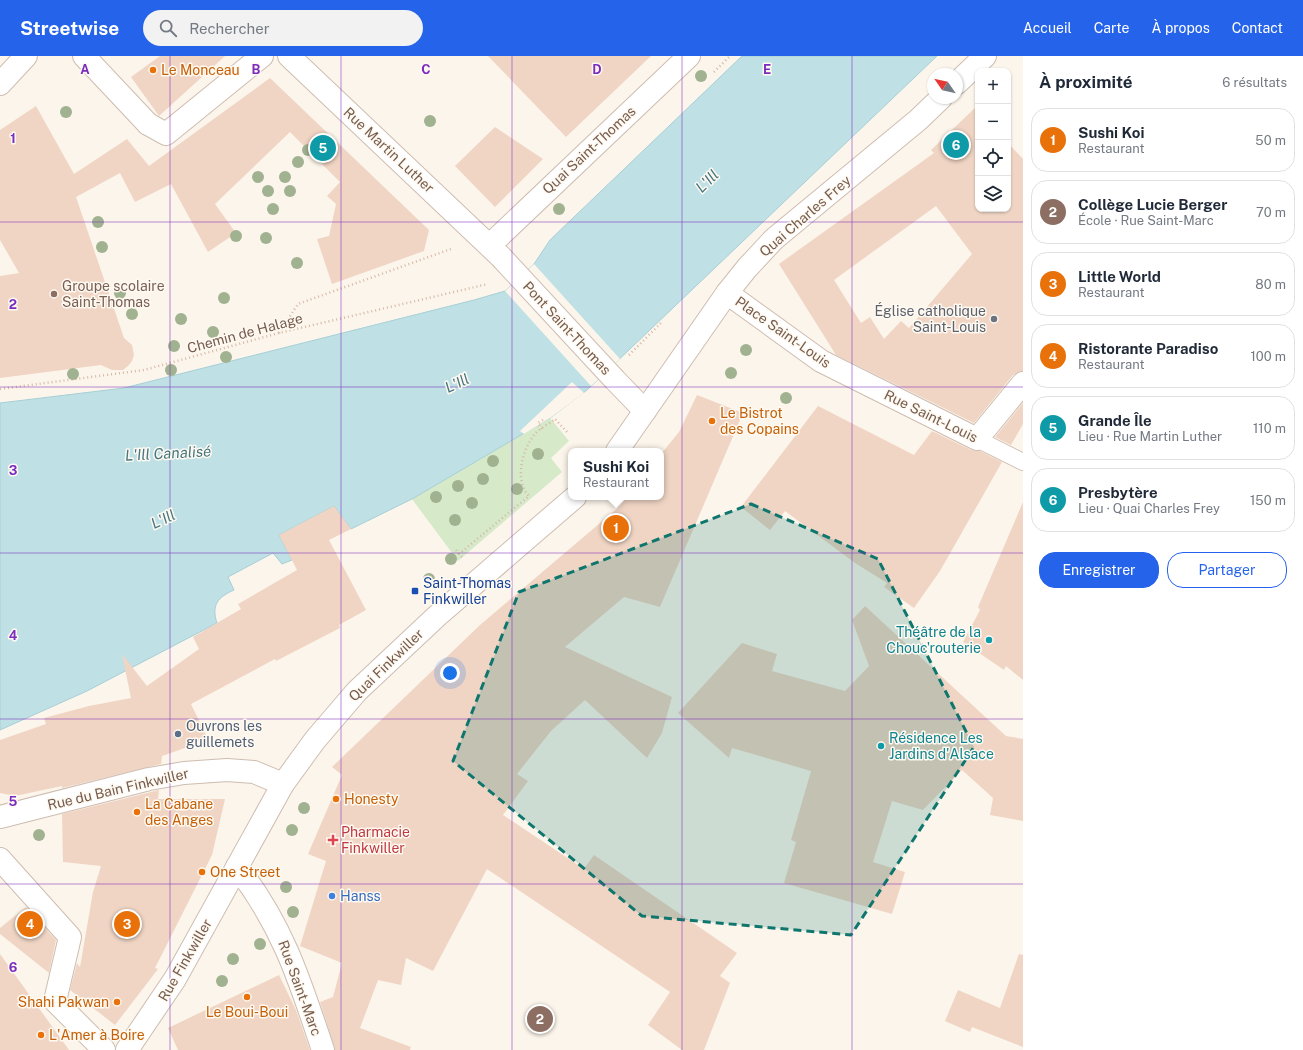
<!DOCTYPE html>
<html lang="fr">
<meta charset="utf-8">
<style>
body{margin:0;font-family:"Public Sans",sans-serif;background:#f2f2f3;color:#1f2937}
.controls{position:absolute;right:12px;top:12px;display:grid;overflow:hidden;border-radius:8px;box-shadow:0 1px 3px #0004}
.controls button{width:36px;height:36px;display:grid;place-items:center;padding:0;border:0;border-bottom:1px solid #e0e1e3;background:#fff;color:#1f2937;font:20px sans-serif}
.compass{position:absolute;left:927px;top:12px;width:36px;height:36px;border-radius:50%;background:#fff;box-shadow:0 1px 3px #0004;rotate:304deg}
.you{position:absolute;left:450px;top:617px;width:14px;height:14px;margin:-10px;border:3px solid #fff;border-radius:50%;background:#1a73e8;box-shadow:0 0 0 6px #1a73e833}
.badge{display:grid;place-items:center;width:26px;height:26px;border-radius:50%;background:#2563eb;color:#fff;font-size:13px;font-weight:700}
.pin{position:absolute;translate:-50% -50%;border:2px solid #fff;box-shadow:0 1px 4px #0006}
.popup{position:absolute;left:568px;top:392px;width:96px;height:52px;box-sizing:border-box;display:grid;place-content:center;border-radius:8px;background:#fff;filter:drop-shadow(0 1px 3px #0005);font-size:13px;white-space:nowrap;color:#747a83}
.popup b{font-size:15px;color:#1f2937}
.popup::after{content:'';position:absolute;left:50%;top:100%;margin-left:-8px;border:8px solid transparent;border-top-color:#fff}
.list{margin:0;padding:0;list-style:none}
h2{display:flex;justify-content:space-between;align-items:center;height:52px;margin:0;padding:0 16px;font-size:17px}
h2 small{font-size:13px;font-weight:400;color:#747a83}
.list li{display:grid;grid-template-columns:26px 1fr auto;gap:12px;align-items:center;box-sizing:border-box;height:64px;margin:0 8px 8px;padding:0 8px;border:1px solid #e0e1e3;border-radius:16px}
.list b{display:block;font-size:15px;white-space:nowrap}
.list p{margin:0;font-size:13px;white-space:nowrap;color:#747a83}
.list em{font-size:13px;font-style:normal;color:#747a83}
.actions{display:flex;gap:8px;padding:12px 16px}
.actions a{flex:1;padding:9px 0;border:1px solid #2563eb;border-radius:16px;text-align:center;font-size:14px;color:#2563eb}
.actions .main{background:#2563eb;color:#fff}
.icon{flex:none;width:22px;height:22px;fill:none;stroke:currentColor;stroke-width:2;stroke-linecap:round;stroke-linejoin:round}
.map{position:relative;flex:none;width:1023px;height:994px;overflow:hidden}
header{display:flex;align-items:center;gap:24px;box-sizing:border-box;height:56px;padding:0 20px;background:#2563eb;color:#fff}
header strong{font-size:19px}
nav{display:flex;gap:22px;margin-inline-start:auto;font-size:14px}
.search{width:280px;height:36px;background:#f2f2f3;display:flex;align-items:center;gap:10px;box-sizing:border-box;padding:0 14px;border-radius:22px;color:#747a83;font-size:15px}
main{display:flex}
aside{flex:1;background:#fff}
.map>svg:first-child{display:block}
.green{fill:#d6e9c9}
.water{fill:#bfe0e5;stroke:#a6cfd6}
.pier{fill:#fcf5eb}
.building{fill:#f0d5c4;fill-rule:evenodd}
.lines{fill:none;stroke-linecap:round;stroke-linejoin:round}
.service-casing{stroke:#cebdb0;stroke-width:18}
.pedestrian-casing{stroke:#cebdb0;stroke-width:24}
.minor-casing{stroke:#cebdb0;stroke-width:24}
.tertiary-casing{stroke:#cebdb0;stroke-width:24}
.path{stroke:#d5b8a6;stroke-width:2.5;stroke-dasharray:1 3;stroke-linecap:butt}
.service{stroke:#fff;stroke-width:16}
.pedestrian{stroke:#fff;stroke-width:22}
.minor{stroke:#fff;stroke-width:22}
.tertiary{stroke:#fff;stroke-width:22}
.minor-bridge-casing{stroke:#cebdb0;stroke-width:24;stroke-linecap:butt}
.minor-bridge{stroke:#fff;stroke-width:22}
.tree{fill:#a1b291}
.marked{fill:#0f766e;fill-opacity:0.2;stroke:#0f766e;stroke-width:3;stroke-dasharray:8 5;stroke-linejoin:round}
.grid{fill:none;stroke:#7b2cbf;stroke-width:1;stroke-opacity:0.55}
.food-dot{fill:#e8710a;stroke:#fef9f1;stroke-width:1.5}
.education-dot{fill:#8d6e63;stroke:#fef9f1;stroke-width:1.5}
.worship-dot{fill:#6b7280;stroke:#fef9f1;stroke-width:1.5}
.transit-dot{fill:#1a4fb4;stroke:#fef9f1;stroke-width:1.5}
.culture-dot{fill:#0f9aa8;stroke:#fef9f1;stroke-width:1.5}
.service-dot{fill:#5c6f8a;stroke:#fef9f1;stroke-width:1.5}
.health-dot{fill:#e0444e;stroke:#fef9f1;stroke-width:1.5}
.shop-dot{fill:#3f7fe0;stroke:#fef9f1;stroke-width:1.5}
.labels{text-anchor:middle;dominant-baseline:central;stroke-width:3;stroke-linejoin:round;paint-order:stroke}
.food-label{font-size:14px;fill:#c56008;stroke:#fef9f1;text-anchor:start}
.street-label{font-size:14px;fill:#765c4e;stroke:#fef9f1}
.education-label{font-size:14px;fill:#785e54;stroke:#fef9f1;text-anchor:start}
.worship-label{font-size:14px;fill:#5b616d;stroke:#fef9f1;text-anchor:end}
.transit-label{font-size:14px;fill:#164399;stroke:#fef9f1;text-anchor:start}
.culture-label{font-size:14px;fill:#0d838f;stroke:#fef9f1;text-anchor:end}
.service-label{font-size:14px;fill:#4e5e75;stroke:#fef9f1;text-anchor:start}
.health-label{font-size:14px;fill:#be3a42;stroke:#fef9f1;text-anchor:start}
.shop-label{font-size:14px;fill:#366cbe;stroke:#fef9f1;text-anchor:start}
.water-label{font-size:15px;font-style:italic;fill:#467781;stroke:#fef9f1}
.grid-label{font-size:13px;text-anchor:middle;font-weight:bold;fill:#7b2cbf;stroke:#fef9f1;stroke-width:3;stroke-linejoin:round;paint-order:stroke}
</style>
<header>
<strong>Streetwise</strong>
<div class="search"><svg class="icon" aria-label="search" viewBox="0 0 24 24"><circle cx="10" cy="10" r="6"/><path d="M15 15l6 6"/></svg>Rechercher</div>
<nav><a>Accueil</a><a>Carte</a><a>À propos</a><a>Contact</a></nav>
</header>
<main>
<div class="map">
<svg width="1023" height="994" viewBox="0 0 1023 994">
<rect width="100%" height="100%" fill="#fcf5eb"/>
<polygon class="green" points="550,362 569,385 551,402 562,416 458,505 412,443"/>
<path class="water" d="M742,0H937L587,334L550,362L412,443L351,473L334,450L279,479L292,504L282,508L273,497L228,521L234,534C218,541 211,549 217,567L87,635L0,674V347L124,332L474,244L505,235L534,208L550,184Z"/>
<g class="pier">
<polygon points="534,208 620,303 591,330 505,235"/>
<polygon points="572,326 584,337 550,362 524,378 520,375"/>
</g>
<g class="building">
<polygon points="160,0 225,0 159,60 131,21"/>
<polygon points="488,0 651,0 566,81"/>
<polygon points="270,22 429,174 424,195 332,228 317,183 329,180 336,148 327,140 340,126 290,76 215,148 236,177 208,196 171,128 135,146 120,117 76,141 124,282 132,289 134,299 132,305 128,310 123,314 112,314 101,309 0,322 0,220 19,217 0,184 0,74 36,50 74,118 127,83 149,110"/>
<path d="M978,49V153H1008V87L1023,103V315L1013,319L974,367L836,299L779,208L934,97L931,94ZM936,150L972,198L909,272L901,265L884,283L870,261L861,267L834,224Z"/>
<polygon points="495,71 543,103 495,151 455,110"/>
<polygon points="697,339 743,357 660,551 624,541 565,591 672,641 662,677 647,702 585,644 551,675 517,718 528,725 503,759 584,813 594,799 737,897 720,920 730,927 704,994 682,994 648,969 670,936 487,813 433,915 406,902 401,929 378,924 360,972 411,991 410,994 335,994 320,946 333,941 342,907 300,890 326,805 308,798 342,719 332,711 480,569 620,450 627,441 661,441 661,398 679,376"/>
<polygon points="1023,347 1023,368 1011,389 995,381"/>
<polygon points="818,350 914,399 932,375 971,394 980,395 1002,406 940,515 914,552 884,531 887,527 855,507 785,455 770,474 741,451"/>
<polygon points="1023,446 1023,624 1006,610 1004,614 963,586 980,554 978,551"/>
<polygon points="334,450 351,473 329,484 366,554 339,569 340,572 276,605 275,603 191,648 207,681 188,691 162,700 161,708 62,732 62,730 15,740 0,737 0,684 46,668 44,662 89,650 131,642 122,598 147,630 199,593 193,581 241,553 238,548 297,514 279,479"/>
<polygon points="865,550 1006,680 1023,683 1023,765 990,759 993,742 962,714 923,754 892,745 873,806 905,816 892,858 784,827 796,786 791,784 811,715 732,692 729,702 678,657 742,587 777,598 772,615 845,635 869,610 852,564"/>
<polygon points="159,734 158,743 225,743 212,799 155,912 158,913 115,969 70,934 77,907 80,911 93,836 101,810 63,806 62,758"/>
<polygon points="26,851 56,884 49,917 0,878 0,872"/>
<polygon points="0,898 69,994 0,994"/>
<polygon points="1019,898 1023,899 1023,991 972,971 970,976 945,965 958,934 1000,952"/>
<polygon points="279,919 296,954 310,994 178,994 168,972"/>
</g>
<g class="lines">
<g class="service-casing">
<polyline id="service" points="977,383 1023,406"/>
</g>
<g class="pedestrian-casing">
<g id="pedestrian">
<polyline points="84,0 148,68"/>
<polyline points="0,28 26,0"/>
<polyline points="0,803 70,881 55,945 104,994"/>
</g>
</g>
<g class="minor-casing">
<g id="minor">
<polyline points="289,0 501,201"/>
<polyline points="148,68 166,78 262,0"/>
<polyline points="490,189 689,0"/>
<polyline points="727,237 821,305 977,383 1023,327"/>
<polyline points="615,324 645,355"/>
<polyline points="0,761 149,723 184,717 227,714 254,716 283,728"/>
<path d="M237,811C283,870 300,925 323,994"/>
</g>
</g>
<g class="tertiary-casing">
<g id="tertiary">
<polyline points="957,27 985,0"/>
<polyline points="617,395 727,237 747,212 774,183 918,64 941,42"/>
<polyline points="127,994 175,923 283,728 315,684 357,635 437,560 575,441"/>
</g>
</g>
<g class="path">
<polyline points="714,16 730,0"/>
<polyline points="279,277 298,248 451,193"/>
<polyline points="629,299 661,267"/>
<polyline points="0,333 144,314 279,277 488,228"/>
<polyline points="542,373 538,367 543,364"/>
<polyline points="456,494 459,498"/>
<path d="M462,501L459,498L529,440C514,425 522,393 535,378C540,372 549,368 555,363L567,376"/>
</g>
<use href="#service" class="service"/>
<use href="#pedestrian" class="pedestrian"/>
<use href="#minor" class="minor"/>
<use href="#tertiary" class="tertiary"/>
<g class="minor-bridge-casing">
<polyline id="minor-bridge" points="501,201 615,324"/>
</g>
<use href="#minor-bridge" class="minor-bridge"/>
</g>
<g class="tree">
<circle cx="701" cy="20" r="6"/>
<circle cx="66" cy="56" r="6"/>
<circle cx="430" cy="65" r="6"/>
<circle cx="308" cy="94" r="6"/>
<circle cx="298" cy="106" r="6"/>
<circle cx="258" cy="121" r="6"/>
<circle cx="285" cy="121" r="6"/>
<circle cx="268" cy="135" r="6"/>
<circle cx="290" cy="135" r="6"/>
<circle cx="273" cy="153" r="6"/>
<circle cx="559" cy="153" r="6"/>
<circle cx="98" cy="166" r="6"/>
<circle cx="236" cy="180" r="6"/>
<circle cx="266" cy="182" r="6"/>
<circle cx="102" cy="191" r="6"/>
<circle cx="297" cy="207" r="6"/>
<circle cx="120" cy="237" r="6"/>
<circle cx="224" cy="242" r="6"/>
<circle cx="132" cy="258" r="6"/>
<circle cx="181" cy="263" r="6"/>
<circle cx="213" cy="276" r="6"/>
<circle cx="174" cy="290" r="6"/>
<circle cx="746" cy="294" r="6"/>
<circle cx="226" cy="301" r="6"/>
<circle cx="171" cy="314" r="6"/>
<circle cx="731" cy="317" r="6"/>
<circle cx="73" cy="318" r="6"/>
<circle cx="786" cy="342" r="6"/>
<circle cx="538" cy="398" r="6"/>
<circle cx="493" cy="405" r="6"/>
<circle cx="483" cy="423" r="6"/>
<circle cx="458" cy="430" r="6"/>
<circle cx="517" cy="433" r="6"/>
<circle cx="436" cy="441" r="6"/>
<circle cx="472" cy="447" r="6"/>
<circle cx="455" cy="464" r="6"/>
<circle cx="451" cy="503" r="6"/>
<circle cx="429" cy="523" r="6"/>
<circle cx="304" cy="752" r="6"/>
<circle cx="292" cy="774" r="6"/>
<circle cx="39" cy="779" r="6"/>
<circle cx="286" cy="831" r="6"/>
<circle cx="293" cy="856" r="6"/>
<circle cx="260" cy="888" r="6"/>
<circle cx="233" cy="903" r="6"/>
<circle cx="222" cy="925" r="6"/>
</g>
<path class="marked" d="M751,448L878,503L974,691L851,879L642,860L453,705L519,536Z"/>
<path class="grid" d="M170,0V994M341,0V994M512,0V994M682,0V994M852,0V994M0,166H1023M0,331H1023M0,497H1023M0,663H1023M0,828H1023"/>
<g class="food-dot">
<circle cx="153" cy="14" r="4"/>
<circle cx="712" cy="365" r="4"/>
<circle cx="336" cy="743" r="4"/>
<circle cx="137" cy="756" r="4"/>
<circle cx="202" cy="816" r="4"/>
<circle cx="247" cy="941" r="4"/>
<circle cx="117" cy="946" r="4"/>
<circle cx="41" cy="979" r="4"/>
</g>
<circle class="education-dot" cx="54" cy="238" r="4"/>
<circle class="worship-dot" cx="994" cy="263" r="4"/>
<rect class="transit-dot" x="411" y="531" width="8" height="8" rx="2"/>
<g class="culture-dot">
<circle cx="989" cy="584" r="4"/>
<circle cx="881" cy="690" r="4"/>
</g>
<circle class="service-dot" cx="178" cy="678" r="4"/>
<path class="health-dot" d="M331 778h4v4h4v4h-4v4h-4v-4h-4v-4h4z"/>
<circle class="shop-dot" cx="332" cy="840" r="4"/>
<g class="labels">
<g class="food-label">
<text x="161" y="14">Le Monceau</text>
<text x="720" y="357">Le Bistrot<tspan x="720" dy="16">des Copains</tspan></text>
<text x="344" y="743">Honesty</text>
<text x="145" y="748">La Cabane<tspan x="145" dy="16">des Anges</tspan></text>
<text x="210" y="816">One Street</text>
<text x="109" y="946" text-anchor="end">Shahi Pakwan</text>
<text x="247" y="956" text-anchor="middle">Le Boui-Boui</text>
<text x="49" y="979">L'Amer à Boire</text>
</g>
<g class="street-label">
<text transform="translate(389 94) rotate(43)">Rue Martin Luther</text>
<text transform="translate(589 94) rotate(-43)">Quai Saint-Thomas</text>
<text transform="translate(805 160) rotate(-41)">Quai Charles Frey</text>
<text transform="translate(567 272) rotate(47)">Pont Saint-Thomas</text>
<text transform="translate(783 276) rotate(35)">Place Saint-Louis</text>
<text transform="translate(245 277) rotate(-15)">Chemin de Halage</text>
<text transform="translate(931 360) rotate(26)">Rue Saint-Louis</text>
<text transform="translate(386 609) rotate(-44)">Quai Finkwiller</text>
<text transform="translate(118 733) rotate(-13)">Rue du Bain Finkwiller</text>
<text transform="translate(185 904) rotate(-60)">Rue Finkwiller</text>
<text transform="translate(300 932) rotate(70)">Rue Saint-Marc</text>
</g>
<g class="education-label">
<text x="62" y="230">Groupe scolaire<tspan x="62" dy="16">Saint-Thomas</tspan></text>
</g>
<g class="worship-label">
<text x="986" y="255">Église catholique<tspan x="986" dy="16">Saint-Louis</tspan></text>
</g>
<g class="transit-label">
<text x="423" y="527">Saint-Thomas<tspan x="423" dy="16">Finkwiller</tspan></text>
</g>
<g class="culture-label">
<text x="981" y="576">Théâtre de la<tspan x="981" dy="16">Chouc'routerie</tspan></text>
<text x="889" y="682" text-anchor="start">Résidence Les<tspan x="889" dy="16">Jardins d'Alsace</tspan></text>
</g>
<g class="service-label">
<text x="186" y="670">Ouvrons les<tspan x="186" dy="16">guillemets</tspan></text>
</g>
<g class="health-label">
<text x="341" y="776">Pharmacie<tspan x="341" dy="16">Finkwiller</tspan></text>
</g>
<g class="shop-label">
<text x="340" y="840">Hanss</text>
</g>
<g class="water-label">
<text transform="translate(707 125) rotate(-44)">L'Ill</text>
<text transform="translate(457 327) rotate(-25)">L'Ill</text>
<text transform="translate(168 397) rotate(-3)">L'Ill Canalisé</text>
<text transform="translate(163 463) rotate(-25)">L'Ill</text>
</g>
</g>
<g class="grid-label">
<text x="85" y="18">A</text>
<text x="256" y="18">B</text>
<text x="426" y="18">C</text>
<text x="597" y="18">D</text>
<text x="767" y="18">E</text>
<text x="13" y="87">1</text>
<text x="13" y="253">2</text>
<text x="13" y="419">3</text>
<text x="13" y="584">4</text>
<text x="13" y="750">5</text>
<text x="13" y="916">6</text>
</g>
</svg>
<div class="controls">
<button>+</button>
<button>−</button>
<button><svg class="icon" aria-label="locate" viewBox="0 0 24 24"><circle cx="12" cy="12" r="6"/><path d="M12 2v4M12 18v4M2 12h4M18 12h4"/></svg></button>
<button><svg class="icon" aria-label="layers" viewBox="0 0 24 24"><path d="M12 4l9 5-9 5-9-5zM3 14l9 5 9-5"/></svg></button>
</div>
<svg class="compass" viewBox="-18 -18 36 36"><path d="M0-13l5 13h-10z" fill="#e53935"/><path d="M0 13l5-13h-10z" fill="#747a83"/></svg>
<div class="you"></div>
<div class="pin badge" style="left:616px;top:472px;background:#e8710a">1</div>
<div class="popup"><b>Sushi Koi</b>Restaurant</div>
<div class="pin badge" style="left:540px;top:963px;background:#8d6e63">2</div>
<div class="pin badge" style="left:127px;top:868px;background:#e8710a">3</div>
<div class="pin badge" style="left:30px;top:868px;background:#e8710a">4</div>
<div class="pin badge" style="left:323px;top:92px;background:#0f9aa8">5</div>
<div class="pin badge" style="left:956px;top:89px;background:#0f9aa8">6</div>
</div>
<aside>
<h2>À proximité<small>6 résultats</small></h2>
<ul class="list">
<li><span class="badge" style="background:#e8710a">1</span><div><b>Sushi Koi</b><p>Restaurant</p></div><em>50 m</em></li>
<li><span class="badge" style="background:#8d6e63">2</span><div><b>Collège Lucie Berger</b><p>École · Rue Saint-Marc</p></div><em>70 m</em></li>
<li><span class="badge" style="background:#e8710a">3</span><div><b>Little World</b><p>Restaurant</p></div><em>80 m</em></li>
<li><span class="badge" style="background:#e8710a">4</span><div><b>Ristorante Paradiso</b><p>Restaurant</p></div><em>100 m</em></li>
<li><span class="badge" style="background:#0f9aa8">5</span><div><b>Grande Île</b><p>Lieu · Rue Martin Luther</p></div><em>110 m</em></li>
<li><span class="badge" style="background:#0f9aa8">6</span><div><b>Presbytère</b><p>Lieu · Quai Charles Frey</p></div><em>150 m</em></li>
</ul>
<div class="actions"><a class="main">Enregistrer</a><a>Partager</a></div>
</aside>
</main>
